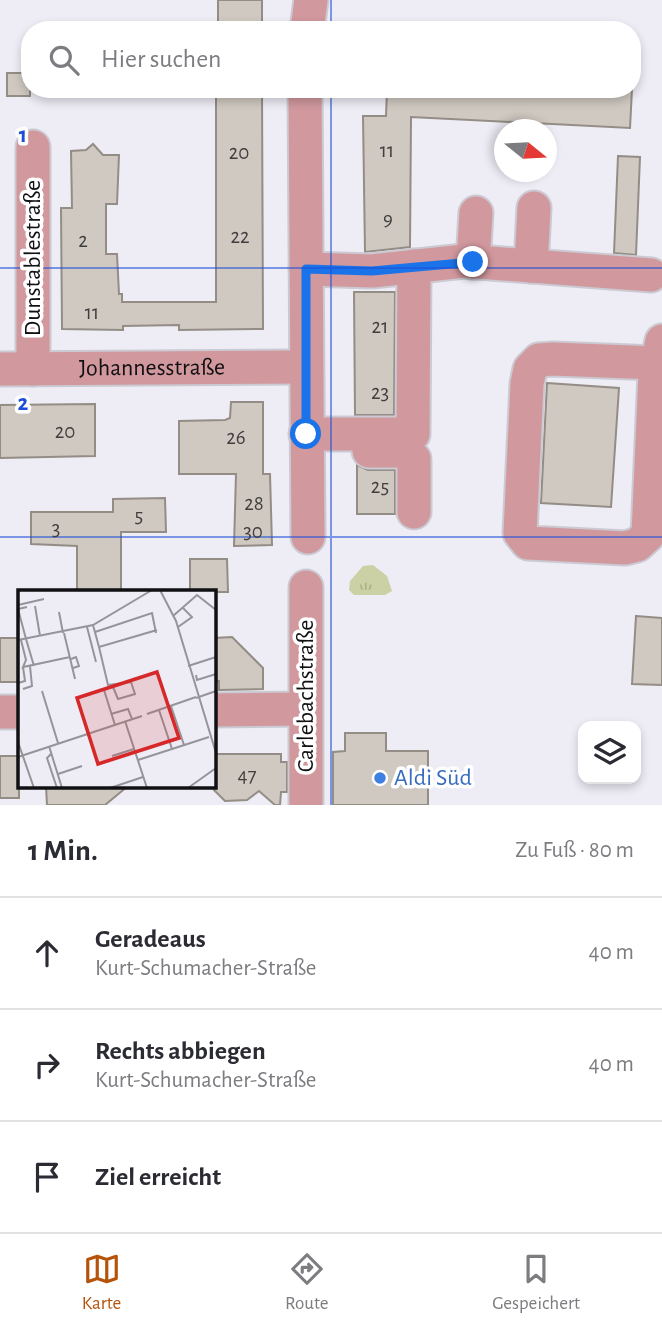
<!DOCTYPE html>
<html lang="de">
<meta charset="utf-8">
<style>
body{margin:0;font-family:"Alegreya Sans",sans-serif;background:#f2f2f3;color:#2b2b33}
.controls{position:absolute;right:21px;bottom:21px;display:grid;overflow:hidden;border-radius:14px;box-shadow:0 4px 10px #0003}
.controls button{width:63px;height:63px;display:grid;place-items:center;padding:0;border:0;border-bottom:2px solid #e1e1e2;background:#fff;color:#2b2b33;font:35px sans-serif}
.compass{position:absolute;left:494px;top:119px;width:63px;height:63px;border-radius:50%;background:#fff;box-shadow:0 4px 10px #0003;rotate:108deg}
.stop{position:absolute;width:21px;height:21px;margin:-16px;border:5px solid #1a73e8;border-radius:50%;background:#fff}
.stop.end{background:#1a73e8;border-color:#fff;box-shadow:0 2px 7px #0008}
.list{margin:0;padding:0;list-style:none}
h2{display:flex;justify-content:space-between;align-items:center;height:91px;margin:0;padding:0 28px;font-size:30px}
h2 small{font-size:23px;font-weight:400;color:#7c7c81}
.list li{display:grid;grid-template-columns:46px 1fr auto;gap:21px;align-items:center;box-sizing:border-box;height:112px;padding:0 28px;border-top:2px solid #e1e1e2}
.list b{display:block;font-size:26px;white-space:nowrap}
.list p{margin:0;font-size:23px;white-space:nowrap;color:#7c7c81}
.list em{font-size:23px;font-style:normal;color:#7c7c81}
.icon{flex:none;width:38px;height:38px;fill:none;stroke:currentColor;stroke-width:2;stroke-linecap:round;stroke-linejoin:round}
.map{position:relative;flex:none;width:662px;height:805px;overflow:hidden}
.search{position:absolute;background:#fff;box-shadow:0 4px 10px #0003;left:21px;right:21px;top:21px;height:77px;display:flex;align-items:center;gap:18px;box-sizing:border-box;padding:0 24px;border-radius:28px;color:#7c7c81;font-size:26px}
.sheet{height:427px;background:#fff}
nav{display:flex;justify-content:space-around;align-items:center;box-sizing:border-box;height:98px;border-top:2px solid #e1e1e2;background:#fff;font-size:19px;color:#7c7c81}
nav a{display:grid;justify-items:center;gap:4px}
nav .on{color:#b45309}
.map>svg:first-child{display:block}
.grass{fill:url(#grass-tufts)}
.building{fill:#cfc9c1;stroke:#938d86;stroke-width:2}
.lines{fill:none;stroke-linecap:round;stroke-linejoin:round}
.minor-casing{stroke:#cbc9d1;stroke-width:37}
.minor{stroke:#d1989e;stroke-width:33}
.route{stroke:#1a73e8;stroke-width:9}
.grid{fill:none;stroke:#1d4ed8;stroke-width:2;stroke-opacity:0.55}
.shop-dot{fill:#3f7fe0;stroke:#fff;stroke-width:2.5}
.labels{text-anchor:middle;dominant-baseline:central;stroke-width:7;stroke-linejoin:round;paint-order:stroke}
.number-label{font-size:21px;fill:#403e3e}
.street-label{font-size:24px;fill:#111013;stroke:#fff}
.shop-label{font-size:24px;fill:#366cbe;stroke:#fff;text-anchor:start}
.inset-road{fill:none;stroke:#96949b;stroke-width:2}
.view{fill:#d62828;fill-opacity:0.15;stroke:#d62828;stroke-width:3.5}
.inset-edge{fill:none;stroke:#111013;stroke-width:3.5}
.grid-label{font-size:23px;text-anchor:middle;font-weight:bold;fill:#1d4ed8;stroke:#fff;stroke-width:7;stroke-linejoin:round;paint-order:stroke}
</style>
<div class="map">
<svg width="662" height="805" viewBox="0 0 662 805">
<defs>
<pattern id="grass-tufts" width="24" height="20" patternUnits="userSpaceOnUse" patternTransform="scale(1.75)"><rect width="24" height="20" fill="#cbd1a4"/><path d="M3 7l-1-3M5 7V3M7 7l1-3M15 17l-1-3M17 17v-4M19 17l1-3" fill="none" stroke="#adb28c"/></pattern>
</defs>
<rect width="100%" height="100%" fill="#eeecf5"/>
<polygon class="grass" points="373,565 387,576 392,591 385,595 354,595 349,590 350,581 363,566"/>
<g class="building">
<rect x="218" y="0" width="44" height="30"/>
<rect x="7" y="73" width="23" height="23"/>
<polygon points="216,89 262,89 263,329 179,330 179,325 123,326 123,330 62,329 61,208 72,208 71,151 86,150 93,144 103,155 119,155 117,204 106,204 106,254 117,254 119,294 122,294 122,302 216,302"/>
<polygon points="387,89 632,89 630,128 411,117 410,247 365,252 363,116 386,116"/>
<polygon points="618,156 640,157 636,255 614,253"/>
<polygon points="354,292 395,292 394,415 355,415"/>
<polygon points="547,383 619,388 611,507 541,503"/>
<polygon points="231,402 263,402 263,474 270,474 272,545 234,546 236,474 179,474 179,421 225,420 230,418"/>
<polygon points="95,404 95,456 0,458 0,405"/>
<polygon points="357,465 368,470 395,470 395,514 357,514"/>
<polygon points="165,498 166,532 121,532 121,592 77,592 77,546 31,544 31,512 113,512 113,499"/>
<polygon points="190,559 227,559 228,592 190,592"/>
<polygon points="636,616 662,618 662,685 632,684"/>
<polygon points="232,637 263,668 263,689 219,690 219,681 214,681 214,638"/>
<rect x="0" y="638" width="19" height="44"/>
<polygon points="345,733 386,733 386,751 428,751 428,805 333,805 333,752 345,751"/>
<polygon points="214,754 281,754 281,762 287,762 287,792 281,792 280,805 275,805 259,791 247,800 225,801 214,790"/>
<rect x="0" y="756" width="19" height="42"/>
<polygon points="46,786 128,786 105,805 47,805"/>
</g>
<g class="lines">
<g class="minor-casing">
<g id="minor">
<polyline points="307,30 311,0"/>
<polyline points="305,89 308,537"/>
<polyline points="33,147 33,369"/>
<polyline points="473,262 476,213"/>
<polyline points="531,266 534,208"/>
<polyline points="306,269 372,271 464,261 651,275"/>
<polyline points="656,363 553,359 539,360 530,369 527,384 520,533 528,543 625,548 637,545 648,535 655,374 662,341"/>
<path id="s1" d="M0,369L306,367"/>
<polyline points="306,434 413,434 414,266"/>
<polyline points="369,451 406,451 414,459 414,512"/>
<polyline points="306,587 306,805"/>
<polyline points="214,710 305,709"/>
<polyline points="0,712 19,712"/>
</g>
</g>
<use href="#minor" class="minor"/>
</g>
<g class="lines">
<polyline class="route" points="306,434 306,269 372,271 473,262"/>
</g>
<path class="grid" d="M331,0V30M331,89V805M0,268H662M0,537H662"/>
<circle class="shop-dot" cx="380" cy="778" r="7"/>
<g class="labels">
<g class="number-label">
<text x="387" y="150">11</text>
<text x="239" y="152">20</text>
<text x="388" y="218">9</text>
<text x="240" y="236">22</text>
<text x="83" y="240">2</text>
<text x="92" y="312">11</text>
<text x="380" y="326">21</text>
<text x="380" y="392">23</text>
<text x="65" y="431">20</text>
<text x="236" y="437">26</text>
<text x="380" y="486">25</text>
<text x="254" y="503">28</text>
<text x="139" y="515">5</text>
<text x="56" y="528">3</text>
<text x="253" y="531">30</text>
<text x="247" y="775">47</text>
</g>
<g class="street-label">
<text transform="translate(33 258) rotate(-90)">Dunstablestraße</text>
<text stroke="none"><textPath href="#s1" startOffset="152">Johannesstraße</textPath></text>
<text transform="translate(306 696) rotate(-90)">Carlebachstraße</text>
</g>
<g class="shop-label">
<text x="394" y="778">Aldi Süd</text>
</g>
</g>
<g transform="translate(18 590)">
<rect width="198" height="198" fill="#eeecf5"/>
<path class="inset-road" d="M142,0L158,31L198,163M0,15L26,9M17,16L22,46M41,22L45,43M155,26L179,5L198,20M75,35L81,57L139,40M69,37L78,72M160,37L174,27L165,18M77,42L134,23L138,43M46,43L57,89M8,49L0,19L9,17M8,49L16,76M0,50L75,35L134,0M3,50L8,70L5,77L52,67M81,57L90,95L113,92L117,104L100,109L95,97M53,69L58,67L61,76L55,78M170,76L198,67M178,85L179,90L198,84M0,93L7,91L5,77M5,99L14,96L12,76M86,100L97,135M24,101L40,153M178,108L198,101M153,116L166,155M141,120L154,159M93,124L110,119L114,129M129,124L178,107M107,131L129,198M0,152L16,198M31,156L44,198M33,164L29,168L39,198M94,166L116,159M0,167L124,126M120,170L191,147M40,184L64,176M92,198L125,187M170,198L198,178"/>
<path class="view" d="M139,82L161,148L80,174L59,108Z"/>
<rect width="198" height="198" class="inset-edge"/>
</g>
<g class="grid-label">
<text x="23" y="142">1</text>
<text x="23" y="410">2</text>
</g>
</svg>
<div class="controls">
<button><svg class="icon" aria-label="layers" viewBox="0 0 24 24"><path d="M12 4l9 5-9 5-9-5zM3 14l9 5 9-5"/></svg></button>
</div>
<svg class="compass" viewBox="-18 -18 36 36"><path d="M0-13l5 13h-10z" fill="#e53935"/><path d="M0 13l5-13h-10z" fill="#7c7c81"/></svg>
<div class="stop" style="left:306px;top:434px"></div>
<div class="stop end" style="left:473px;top:262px"></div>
<div class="search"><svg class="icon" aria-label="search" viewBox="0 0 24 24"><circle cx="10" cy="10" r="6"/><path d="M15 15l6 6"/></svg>Hier suchen</div>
</div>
<section class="sheet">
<h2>1 Min.<small>Zu Fuß · 80 m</small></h2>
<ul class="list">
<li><svg class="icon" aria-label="ahead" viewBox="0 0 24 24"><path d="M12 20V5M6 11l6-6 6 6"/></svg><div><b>Geradeaus</b><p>Kurt-Schumacher-Straße</p></div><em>40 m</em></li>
<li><svg class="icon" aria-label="right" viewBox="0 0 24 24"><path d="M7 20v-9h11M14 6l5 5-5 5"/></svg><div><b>Rechts abbiegen</b><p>Kurt-Schumacher-Straße</p></div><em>40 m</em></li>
<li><svg class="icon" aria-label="arrive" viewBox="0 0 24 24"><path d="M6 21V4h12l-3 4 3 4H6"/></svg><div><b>Ziel erreicht</b></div></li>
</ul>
</section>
<nav>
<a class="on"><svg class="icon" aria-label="map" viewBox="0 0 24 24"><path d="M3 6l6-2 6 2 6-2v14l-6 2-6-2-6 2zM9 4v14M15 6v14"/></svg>Karte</a>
<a><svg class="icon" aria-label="directions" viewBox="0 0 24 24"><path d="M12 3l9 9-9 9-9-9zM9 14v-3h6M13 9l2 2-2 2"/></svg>Route</a>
<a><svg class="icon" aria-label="saved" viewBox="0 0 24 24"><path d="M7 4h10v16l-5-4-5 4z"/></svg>Gespeichert</a>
</nav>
